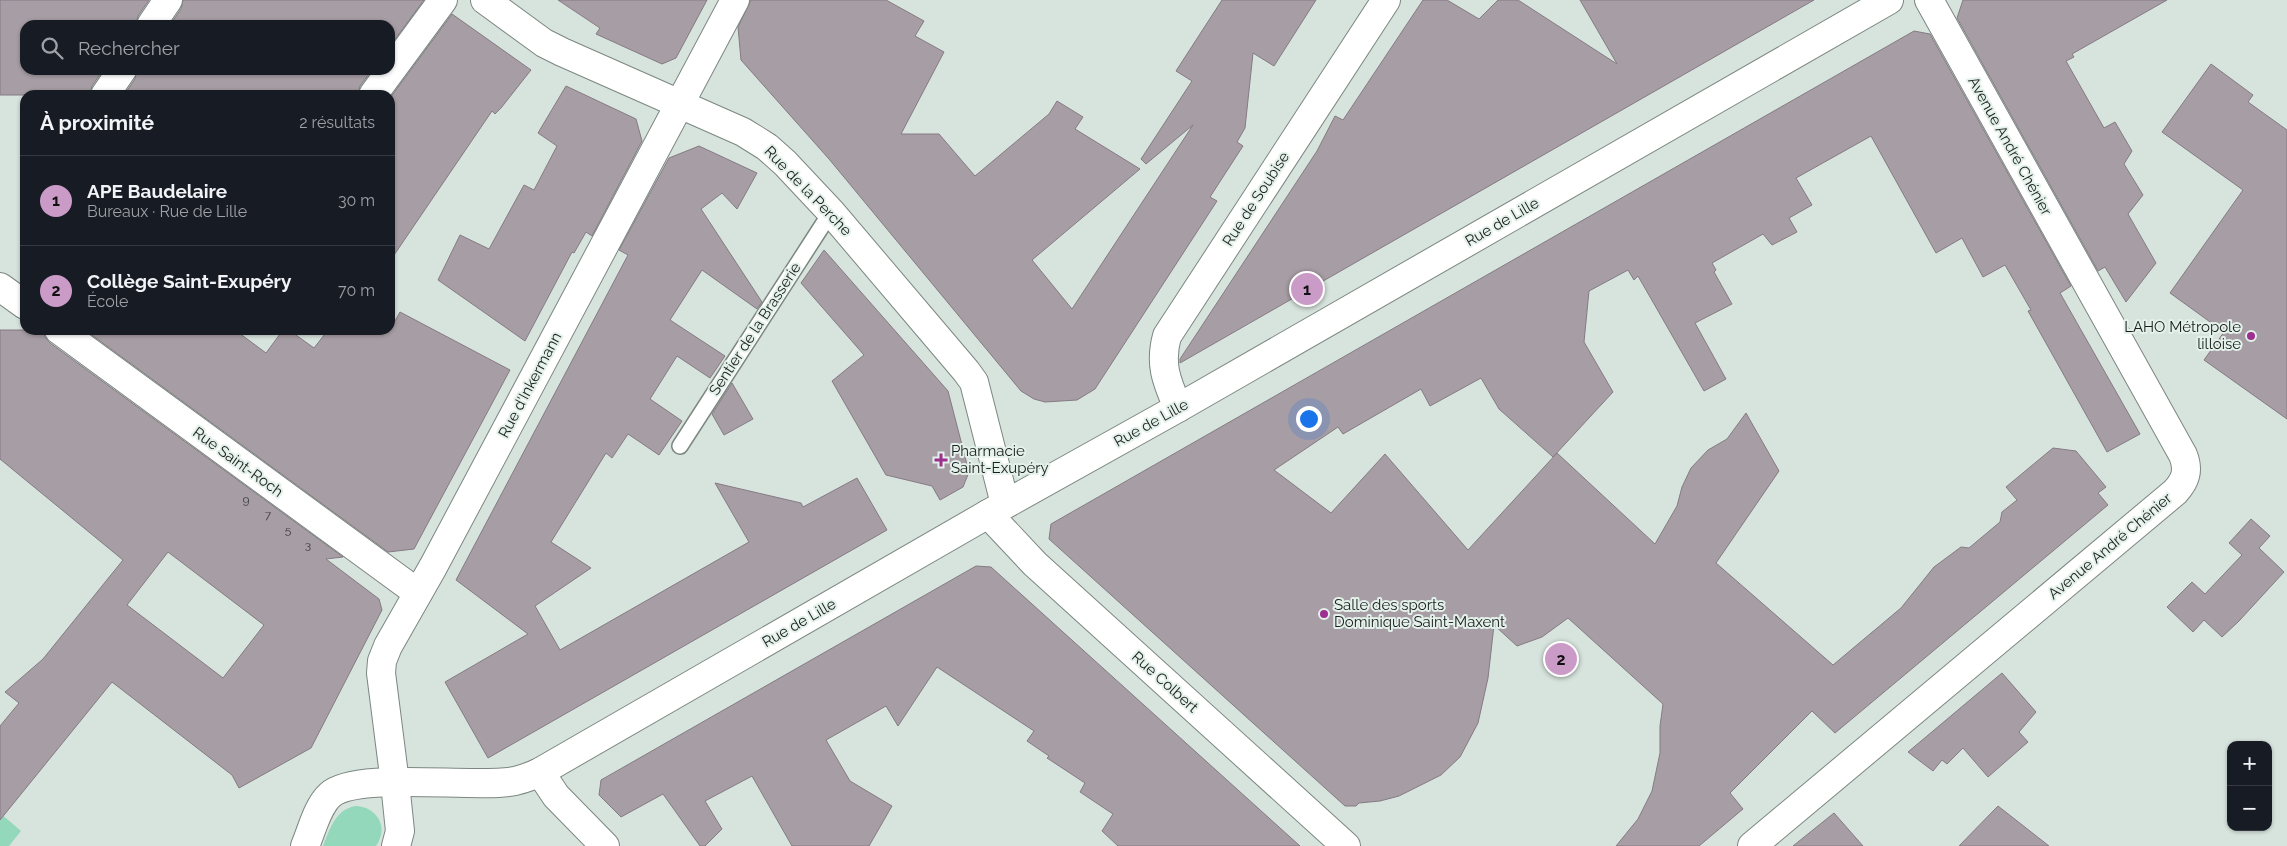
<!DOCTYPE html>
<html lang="fr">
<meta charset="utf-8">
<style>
body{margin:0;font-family:Raleway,sans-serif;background:#242831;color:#f1f3f6}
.controls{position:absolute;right:15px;bottom:15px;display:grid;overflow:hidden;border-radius:10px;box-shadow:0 1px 4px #0004}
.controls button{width:45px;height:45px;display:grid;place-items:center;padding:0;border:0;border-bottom:1px solid #363941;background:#171b24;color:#f1f3f6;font:25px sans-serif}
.you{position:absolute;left:1308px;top:418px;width:18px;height:18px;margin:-12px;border:4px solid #fff;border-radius:50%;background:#1a73e8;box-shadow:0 0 0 8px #1a73e833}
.badge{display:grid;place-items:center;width:32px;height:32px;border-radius:50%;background:#cb9bc8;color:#111;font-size:16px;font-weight:700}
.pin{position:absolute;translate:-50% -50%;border:2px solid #fff;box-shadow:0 1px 5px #0006}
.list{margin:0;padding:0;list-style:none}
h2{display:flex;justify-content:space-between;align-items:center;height:65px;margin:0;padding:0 20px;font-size:21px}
h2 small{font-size:16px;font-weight:400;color:#9ea1a6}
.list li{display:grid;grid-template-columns:32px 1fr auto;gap:15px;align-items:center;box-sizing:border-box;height:90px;padding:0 20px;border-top:1px solid #363941}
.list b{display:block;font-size:19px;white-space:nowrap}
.list p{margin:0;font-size:16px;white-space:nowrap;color:#9ea1a6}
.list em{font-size:16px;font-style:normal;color:#9ea1a6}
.icon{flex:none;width:28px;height:28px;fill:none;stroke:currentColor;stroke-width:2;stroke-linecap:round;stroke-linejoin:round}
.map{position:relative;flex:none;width:2287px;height:846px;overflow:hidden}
.search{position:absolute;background:#171b24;box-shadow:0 1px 4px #0004;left:20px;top:20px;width:375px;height:55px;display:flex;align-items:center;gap:12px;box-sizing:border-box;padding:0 18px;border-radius:15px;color:#9ea1a6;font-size:19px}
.panel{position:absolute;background:#171b24;box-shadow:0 1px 4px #0004;left:20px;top:90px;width:375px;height:245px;border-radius:15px}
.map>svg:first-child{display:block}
.green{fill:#94d8bb}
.building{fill:#a79da4;stroke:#857b83;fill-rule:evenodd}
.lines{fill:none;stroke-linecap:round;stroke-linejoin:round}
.service-casing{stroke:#7c8781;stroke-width:18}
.minor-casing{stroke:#7c8781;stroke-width:30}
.tertiary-casing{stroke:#7c8781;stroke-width:30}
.service{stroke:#fff;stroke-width:15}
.minor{stroke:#fff;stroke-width:28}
.tertiary{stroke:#fff;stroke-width:28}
.poi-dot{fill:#9c2f8f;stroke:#e4f1eb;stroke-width:2}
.labels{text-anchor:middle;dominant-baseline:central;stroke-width:4;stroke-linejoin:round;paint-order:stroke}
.number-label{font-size:12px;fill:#3d3e3e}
.street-label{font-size:15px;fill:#1a1e1c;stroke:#e4f1eb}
.poi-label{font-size:15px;fill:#1a1e1c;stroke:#e4f1eb;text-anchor:start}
</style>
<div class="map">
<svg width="2287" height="846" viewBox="0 0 2287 846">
<rect width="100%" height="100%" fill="#d7e3dd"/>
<g class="green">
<path d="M355,806C376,806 390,827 376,846H323C330,829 335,810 355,806Z"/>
<polygon points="0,813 21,831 9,846 0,846"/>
</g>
<g class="building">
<polygon points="0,0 149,0 138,16 136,25 25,25 25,70 103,70 92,86 90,95 0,95"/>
<polygon points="183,0 424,0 390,46 390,25 170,25 181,9"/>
<polygon points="558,0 707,0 676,58 662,64 596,34 600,28"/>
<polygon points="751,0 886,0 924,21 915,36 944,52 901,134 939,134 975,176 1049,114 1057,101 1083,117 1075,129 1140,169 1032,260 1072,309 1193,125 1146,164 1141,159 1192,81 1176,71 1222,0 1316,0 1274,66 1253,53 1245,128 1237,142 1243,146 1210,197 1217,201 1095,389 1077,400 1045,402 1034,399 1021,391 829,159 741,60 738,27"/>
<polygon points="1423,0 1447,0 1479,19 1498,0 1518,0 1617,64 1580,0 1814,0 1180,363 1180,359 1317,151 1335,116 1343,120"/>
<polygon points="1963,0 2167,0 2072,54 2074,57 2066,61 2104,128 2115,122 2132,151 2124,164 2143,195 2128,214 2156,263 2126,302 2105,267 2098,271 1957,18"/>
<polygon points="452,14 531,70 501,108 495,114 492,111 390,261 390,98"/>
<polygon points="1914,31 1930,34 2071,286 2060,293 2140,434 2107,452 2028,311 2031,310 2005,265 1983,277 1962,238 1936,253 1871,136 1796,178 1812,205 1789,218 1797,232 1772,245 1763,234 1712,263 1716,270 1714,272 1732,304 1695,323 1726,379 1704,391 1638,276 1634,280 1628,270 1589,291 1584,342 1613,392 1553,457 1499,409 1481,378 1430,406 1421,389 1343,434 1338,427 1274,470 1331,513 1385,454 1468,550 1557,453 1655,544 1677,506 1682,487 1691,468 1708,450 1727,439 1746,413 1779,471 1716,563 1833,665 1901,608 1934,567 1961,547 1969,548 2000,522 2002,512 2017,500 2006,487 2053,448 2076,451 2106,487 2098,493 2108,505 1835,733 1812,711 1730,793 1743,809 1699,846 1616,846 1638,819 1652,791 1660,753 1660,726 1663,704 1568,618 1542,637 1517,646 1494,625 1488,678 1478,723 1460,757 1441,775 1399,796 1380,801 1359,803 1356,806 1345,806 1049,539 1051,524"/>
<polygon points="2211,64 2253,95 2248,102 2287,130 2287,419 2204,360 2224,332 2170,293 2243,190 2162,132"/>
<polygon points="137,70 372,70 360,86 358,95 124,95 135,79"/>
<polygon points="566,86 636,119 642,141 592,236 586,232 574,253 572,252 525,341 438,280 460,235 489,249 524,185 534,190 557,146 538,133"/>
<polygon points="699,146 757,173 737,209 722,193 701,209 762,302 757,309 702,270 670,320 725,356 710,378 677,356 650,399 682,421 659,455 628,434 612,458 606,453 551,542 591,568 535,606 560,650 749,542 715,483 801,503 803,507 857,478 887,530 488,758 445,682 528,634 456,580 628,255 619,250 669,158"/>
<polygon points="824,250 948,391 969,472 963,487 940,500 932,486 886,475 832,381 864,355 801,283"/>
<polygon points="400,312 510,370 414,549 388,552 85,330 235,330 266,353 283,330 289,330 314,348 328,330 390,330"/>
<path d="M0,330H44L45,337L50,343L343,557L326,559L379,599L382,610L311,748L239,788L232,775L112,682L0,820V726L19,703L5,692L43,659L123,560L0,459ZM168,552L264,625L223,678L127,605Z"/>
<polygon points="732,383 753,419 724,435 712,414"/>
<polygon points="2251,519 2270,536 2259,548 2284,572 2239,621 2222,637 2204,620 2193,632 2167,607 2192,582 2205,594 2242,555 2229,543"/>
<polygon points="976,566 991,567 1300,846 1118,846 1102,831 1113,814 1080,792 1085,783 1047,758 1049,756 1027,741 1034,731 937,667 898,726 886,706 826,740 850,781 892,806 869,846 792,846 752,776 705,801 722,829 705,846 700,846 663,794 621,817 599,795 601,780"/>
<polygon points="2002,673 2036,712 2019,732 2028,742 1988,777 1963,748 1947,764 1942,760 1933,771 1908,752"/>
<polygon points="1998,806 2049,846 1959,846"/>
<polygon points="1834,813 1863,846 1793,846"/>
</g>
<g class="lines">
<g class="service-casing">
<polyline id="service" points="680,446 831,212"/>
</g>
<g class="minor-casing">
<g id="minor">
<polyline points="485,0 544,43 562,52 743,132 767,147 785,163 831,212 966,371 974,382 1005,504"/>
<polyline points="151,25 168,0"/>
<polyline points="105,95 122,70"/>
<polyline points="373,95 443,0"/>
<polyline points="0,287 25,305"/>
<polyline points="59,330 418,593"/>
<path d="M1178,408C1167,382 1159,365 1167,336L1386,0"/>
<polyline points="988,514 1035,564 1346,846"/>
<polyline points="540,772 556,796 605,846"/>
<polyline points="395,783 381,673 382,661 388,646 433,567 735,0"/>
<path d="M1752,846L2175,492C2186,480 2189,470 2183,455L1929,0"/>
</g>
</g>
<g class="tertiary-casing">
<g id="tertiary">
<polyline points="395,783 400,831 396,846"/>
<path d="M305,846C312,830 317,807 330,795C356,771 476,789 515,781C523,779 532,776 540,772L988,514L1178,408L1889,0"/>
</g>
</g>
<use href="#service" class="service"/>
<use href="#minor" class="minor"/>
<use href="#tertiary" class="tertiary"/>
</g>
<g class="poi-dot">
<circle cx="2251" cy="336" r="5"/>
<path d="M938.5 452.5h5v5h5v5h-5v5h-5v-5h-5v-5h5z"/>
<circle cx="1324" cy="614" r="5"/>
</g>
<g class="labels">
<g class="number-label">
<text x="246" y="500">9</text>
<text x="268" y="515">7</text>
<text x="288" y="530">5</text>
<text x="308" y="545">3</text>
</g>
<g class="street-label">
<text transform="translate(2010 146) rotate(61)">Avenue André Chénier</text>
<text transform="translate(808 191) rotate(46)">Rue de la Perche</text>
<text transform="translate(1256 199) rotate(-57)">Rue de Soubise</text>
<text transform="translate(1502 222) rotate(-30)">Rue de Lille</text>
<text transform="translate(755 329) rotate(-57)">Sentier de la Brasserie</text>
<text transform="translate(530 385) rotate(-62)">Rue d'Inkermann</text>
<text transform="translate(1151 423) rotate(-29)">Rue de Lille</text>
<text transform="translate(238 462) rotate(36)">Rue Saint-Roch</text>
<text transform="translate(2110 546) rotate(-40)">Avenue André Chénier</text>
<text transform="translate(799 623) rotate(-30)">Rue de Lille</text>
<text transform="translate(1165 682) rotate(42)">Rue Colbert</text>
</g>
<g class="poi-label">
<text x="2241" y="327" text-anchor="end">LAHO Métropole<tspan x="2241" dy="17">lilloise</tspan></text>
<text x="951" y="451">Pharmacie<tspan x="951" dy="17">Saint-Exupéry</tspan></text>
<text x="1334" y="605">Salle des sports<tspan x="1334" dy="17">Dominique Saint-Maxent</tspan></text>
</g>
</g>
</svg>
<div class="controls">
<button>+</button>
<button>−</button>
</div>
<div class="you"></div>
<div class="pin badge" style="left:1307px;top:289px">1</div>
<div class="pin badge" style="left:1561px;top:659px">2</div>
<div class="search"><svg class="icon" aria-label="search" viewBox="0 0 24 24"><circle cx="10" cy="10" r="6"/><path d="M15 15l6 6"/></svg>Rechercher</div>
<section class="panel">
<h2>À proximité<small>2 résultats</small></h2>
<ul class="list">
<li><span class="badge">1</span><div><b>APE Baudelaire</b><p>Bureaux · Rue de Lille</p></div><em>30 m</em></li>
<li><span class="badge">2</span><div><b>Collège Saint-Exupéry</b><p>École</p></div><em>70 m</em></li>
</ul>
</section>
</div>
